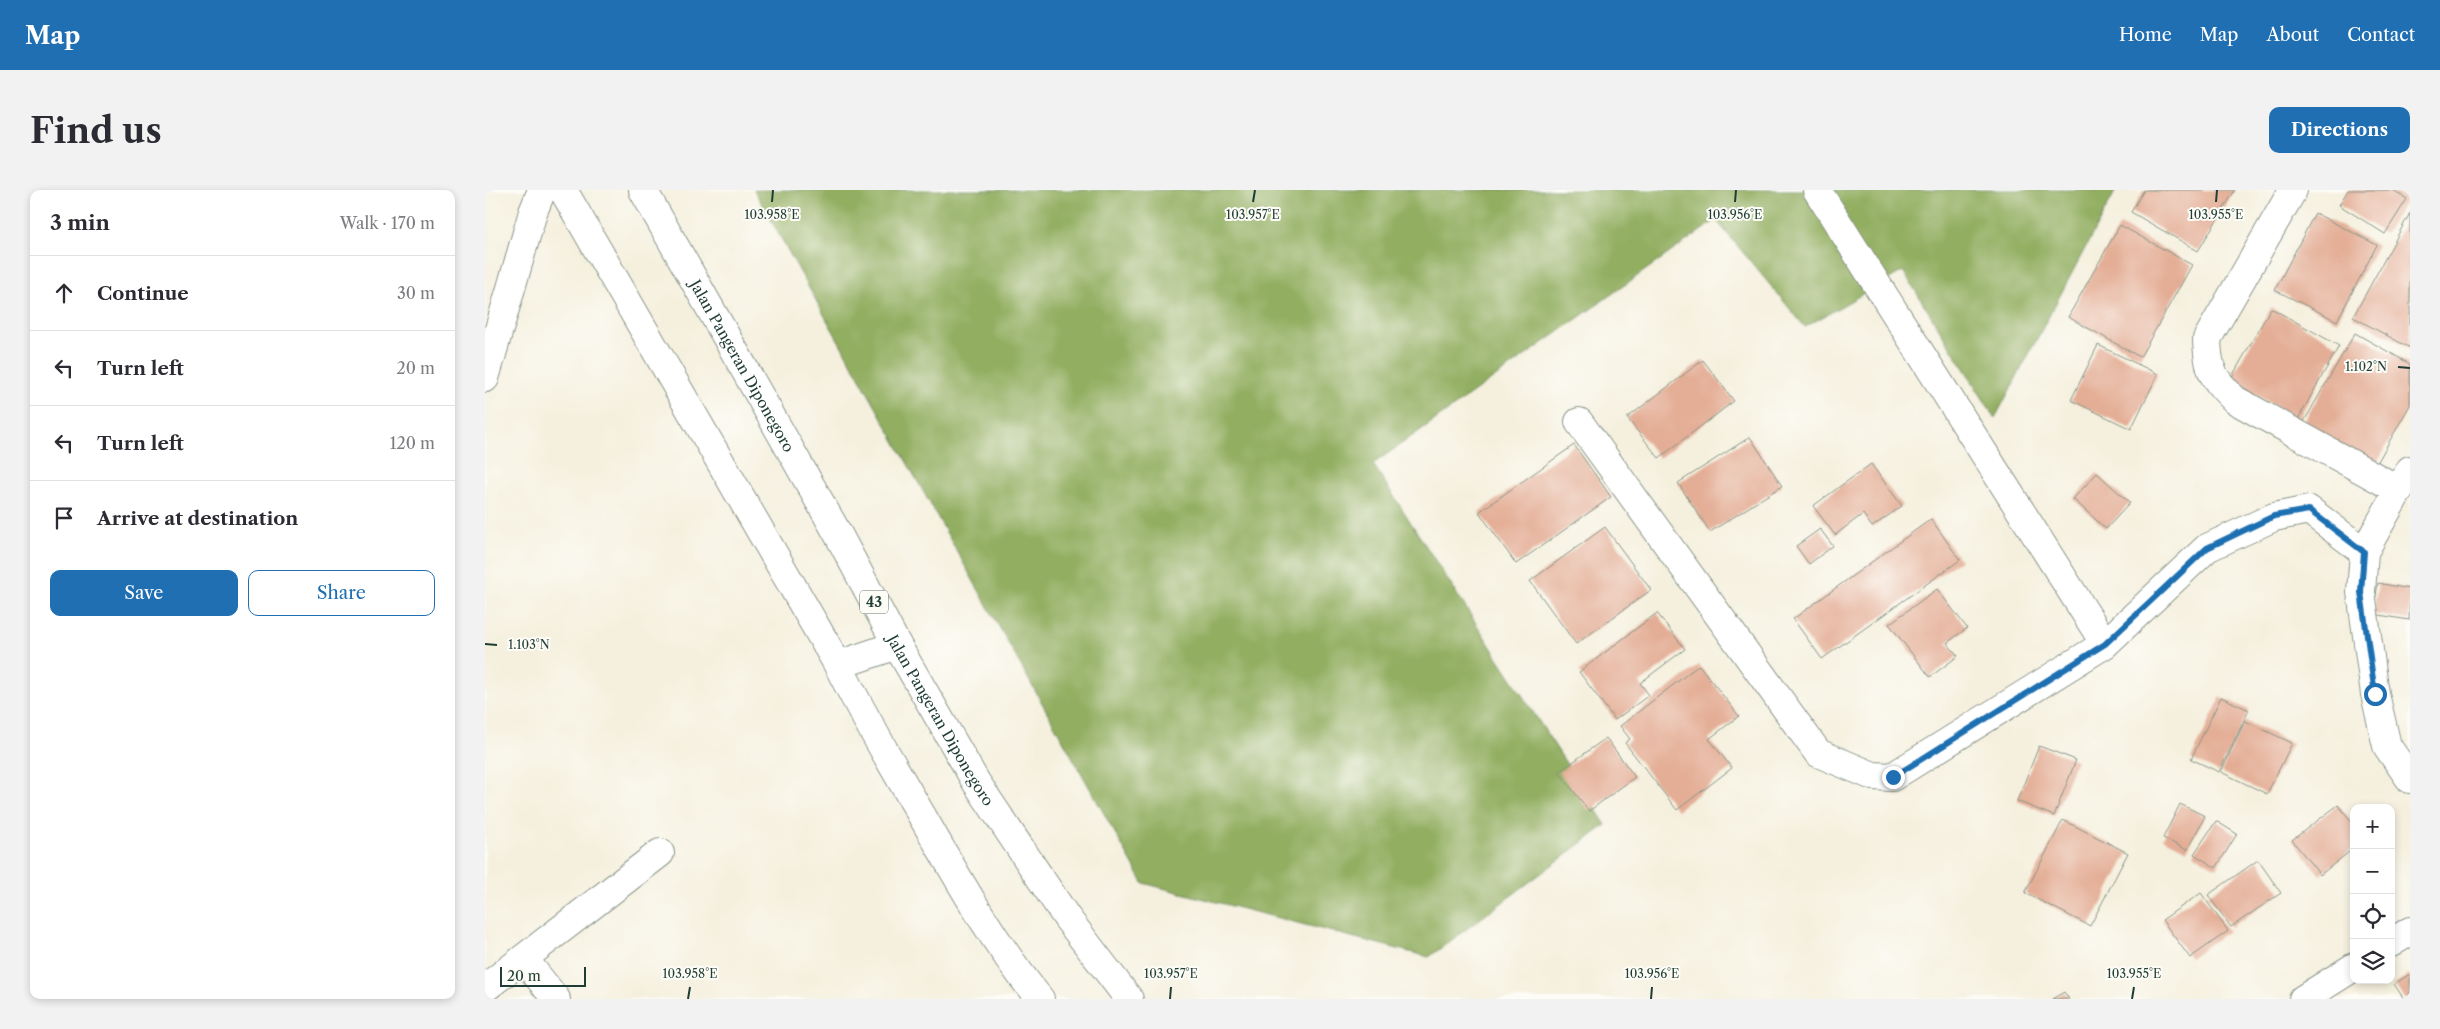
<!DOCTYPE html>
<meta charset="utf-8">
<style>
body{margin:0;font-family:"Libre Caslon Text",serif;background:#f2f2f3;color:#2b2b33}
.controls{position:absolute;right:15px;bottom:15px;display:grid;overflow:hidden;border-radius:10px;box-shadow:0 2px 8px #0003}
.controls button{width:45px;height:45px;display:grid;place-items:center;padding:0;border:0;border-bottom:1px solid #e1e1e2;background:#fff;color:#2b2b33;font:25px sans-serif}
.scale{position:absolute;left:15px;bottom:12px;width:86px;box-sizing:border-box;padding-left:5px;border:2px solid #1f3d34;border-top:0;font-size:14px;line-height:18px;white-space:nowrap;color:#1f3d34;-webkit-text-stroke:4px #fdfcf7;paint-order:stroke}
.stop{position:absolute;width:15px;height:15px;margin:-11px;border:4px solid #1f6fb2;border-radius:50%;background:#fff}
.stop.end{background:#1f6fb2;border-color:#fff;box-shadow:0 1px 5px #0008}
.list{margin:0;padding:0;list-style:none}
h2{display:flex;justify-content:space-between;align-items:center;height:65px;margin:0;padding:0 20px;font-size:21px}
h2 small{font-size:16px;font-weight:400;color:#7c7c81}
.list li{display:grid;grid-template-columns:32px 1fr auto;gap:15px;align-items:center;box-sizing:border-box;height:75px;padding:0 20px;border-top:1px solid #e1e1e2}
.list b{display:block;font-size:19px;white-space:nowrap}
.list em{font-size:16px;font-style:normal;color:#7c7c81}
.actions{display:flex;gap:10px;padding:15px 20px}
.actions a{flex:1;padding:11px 0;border:1px solid #1f6fb2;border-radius:10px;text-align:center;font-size:18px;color:#1f6fb2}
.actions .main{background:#1f6fb2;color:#fff}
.icon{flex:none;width:28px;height:28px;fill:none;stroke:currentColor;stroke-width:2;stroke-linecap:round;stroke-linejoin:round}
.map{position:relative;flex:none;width:1925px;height:809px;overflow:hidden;border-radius:10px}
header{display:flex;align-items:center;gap:30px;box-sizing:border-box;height:70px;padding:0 25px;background:#1f6fb2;color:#fff}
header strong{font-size:24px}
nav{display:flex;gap:28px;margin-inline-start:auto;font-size:18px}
.intro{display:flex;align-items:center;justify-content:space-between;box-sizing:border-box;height:120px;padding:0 30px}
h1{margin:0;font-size:35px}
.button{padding:12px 22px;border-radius:10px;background:#1f6fb2;color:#fff;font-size:18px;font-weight:700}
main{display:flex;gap:30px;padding:0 30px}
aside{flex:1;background:#fff;border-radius:10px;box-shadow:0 2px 8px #0003}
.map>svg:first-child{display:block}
.forest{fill:#92ae60;stroke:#58764a}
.building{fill:#e4ae96}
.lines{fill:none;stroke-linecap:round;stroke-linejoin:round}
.street-casing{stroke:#8a9689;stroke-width:30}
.highway-casing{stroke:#8a9689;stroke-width:30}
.street{stroke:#fff;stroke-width:28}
.highway{stroke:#fff;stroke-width:28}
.route{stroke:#1f6fb2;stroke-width:6}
.ticks{fill:none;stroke:#1f3d34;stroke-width:2}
.labels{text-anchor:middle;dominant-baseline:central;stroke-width:4;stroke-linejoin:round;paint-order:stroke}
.shield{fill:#fdfcf7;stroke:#62766e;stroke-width:1}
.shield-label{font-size:14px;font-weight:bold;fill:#1f3d34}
.street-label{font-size:15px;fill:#1f3d34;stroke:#fdfcf7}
.ticks-label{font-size:12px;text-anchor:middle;fill:#1f3d34;stroke:#fdfcf7;stroke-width:4;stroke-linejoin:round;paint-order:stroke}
</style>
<header>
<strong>Map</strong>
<nav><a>Home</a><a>Map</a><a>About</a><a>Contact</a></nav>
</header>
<div class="intro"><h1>Find us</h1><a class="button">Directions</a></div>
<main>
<aside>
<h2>3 min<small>Walk · 170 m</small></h2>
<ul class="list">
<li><svg class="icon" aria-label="ahead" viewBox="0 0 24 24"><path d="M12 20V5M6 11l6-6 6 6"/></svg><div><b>Continue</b></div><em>30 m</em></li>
<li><svg class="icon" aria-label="left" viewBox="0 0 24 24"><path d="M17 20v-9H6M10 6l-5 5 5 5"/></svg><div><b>Turn left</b></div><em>20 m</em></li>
<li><svg class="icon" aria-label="left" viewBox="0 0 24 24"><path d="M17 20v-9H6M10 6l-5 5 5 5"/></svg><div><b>Turn left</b></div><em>120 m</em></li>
<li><svg class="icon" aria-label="arrive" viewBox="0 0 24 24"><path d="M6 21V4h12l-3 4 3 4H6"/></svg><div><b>Arrive at destination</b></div></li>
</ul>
<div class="actions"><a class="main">Save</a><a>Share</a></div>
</aside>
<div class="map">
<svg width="1925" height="809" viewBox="0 0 1925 809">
<rect width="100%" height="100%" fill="#fdfcf7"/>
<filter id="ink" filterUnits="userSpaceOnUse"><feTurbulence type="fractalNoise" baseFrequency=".02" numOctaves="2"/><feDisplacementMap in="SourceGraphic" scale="10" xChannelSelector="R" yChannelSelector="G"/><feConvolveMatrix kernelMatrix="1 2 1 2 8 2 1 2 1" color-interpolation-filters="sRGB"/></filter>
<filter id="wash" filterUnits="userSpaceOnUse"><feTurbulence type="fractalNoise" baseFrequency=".0096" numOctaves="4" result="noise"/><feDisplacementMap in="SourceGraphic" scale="20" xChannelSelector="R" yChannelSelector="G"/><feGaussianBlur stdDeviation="1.12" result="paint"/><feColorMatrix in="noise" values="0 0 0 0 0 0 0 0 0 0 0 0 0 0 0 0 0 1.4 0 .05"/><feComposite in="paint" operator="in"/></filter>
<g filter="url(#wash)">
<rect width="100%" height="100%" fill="#f5f0de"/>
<polygon class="forest" points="269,0 1631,0 1510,228 1418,81 1320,137 1231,30 888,274 1121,635 944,767 658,693"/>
<g id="blocks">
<g class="building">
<polygon points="1659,0 1750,0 1713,61 1646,22"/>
<polygon points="1863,0 1908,0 1922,9 1900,44 1854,15"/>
<polygon points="1830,23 1892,55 1852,131 1790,100"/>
<polygon points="1925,23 1925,158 1868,127"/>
<polygon points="1635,35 1707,75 1655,167 1583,127"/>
<polygon points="1786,118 1854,156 1813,229 1745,190"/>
<polygon points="1870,143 1925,174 1925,215 1887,282 1814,240"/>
<polygon points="1613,155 1673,184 1646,239 1586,210"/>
<polygon points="1218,170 1249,211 1174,268 1142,228"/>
<polygon points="1265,247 1297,296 1225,342 1193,293"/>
<polygon points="1089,255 1126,307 1031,374 994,322"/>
<polygon points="1386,274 1417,316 1387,337 1378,324 1350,345 1328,316"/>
<polygon points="1612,283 1645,313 1621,339 1588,309"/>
<polygon points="1446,329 1475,370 1337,469 1308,429"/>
<polygon points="1120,337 1166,400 1091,454 1045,391"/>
<polygon points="1335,339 1348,356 1324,374 1311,356"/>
<polygon points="1893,393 1925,399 1924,430 1888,424"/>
<polygon points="1452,399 1482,438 1462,453 1473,466 1445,487 1404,434"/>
<polygon points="1172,423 1200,459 1155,493 1164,505 1130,530 1094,482"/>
<polygon points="1214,475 1254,526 1224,549 1247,578 1192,620 1140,553 1145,549 1135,536"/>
<polygon points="1736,507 1764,520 1734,582 1706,569"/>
<polygon points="1760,531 1807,553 1782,604 1736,582"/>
<polygon points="1121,548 1150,587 1104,621 1074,582"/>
<polygon points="1554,556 1591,570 1569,626 1532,611"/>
<polygon points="1695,614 1720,626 1702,660 1678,648"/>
<polygon points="1853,615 1869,634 1869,658 1835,685 1807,650"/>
<polygon points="1578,630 1643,663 1605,736 1540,703"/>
<polygon points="1731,631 1752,644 1731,678 1709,664"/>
<polygon points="1773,670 1796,703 1746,737 1723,705"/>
<polygon points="1716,703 1743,741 1705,768 1677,730"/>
<polygon points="1925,784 1925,809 1919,809 1909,794"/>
<polygon points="1579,802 1584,809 1567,809"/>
</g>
</g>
</g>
<g filter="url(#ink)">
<use href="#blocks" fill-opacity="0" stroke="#8a9689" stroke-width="1"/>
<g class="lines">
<g class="street-casing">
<g id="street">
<polyline points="1332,0 1620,454"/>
<path d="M1808,0L1722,149C1723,182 1728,188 1750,210L1914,300"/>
<polyline points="0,188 48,22 57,0"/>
<polyline points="1094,232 1333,563 1388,586 1407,587 1620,454 1722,358 1789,327 1824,320 1879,362"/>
<polyline points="1925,280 1879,362 1876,402 1890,504 1902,556 1925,589"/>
<polyline points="1906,753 1925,741"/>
<polyline points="39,769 71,809"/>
<polyline points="0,798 175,663"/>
<polyline points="1818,809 1869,777"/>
</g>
</g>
<g class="highway-casing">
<g id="highway">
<path d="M78,0L353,475C379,528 410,579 440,631C475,692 510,755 555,809"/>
<path id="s1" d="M158,0L353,344L412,455L491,592L582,728L644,809"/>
<polyline points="353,475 412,455"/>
</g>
</g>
<use href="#street" class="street"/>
<use href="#highway" class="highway"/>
</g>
</g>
<g class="lines" filter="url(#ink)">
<polyline class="route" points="1408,587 1620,454 1722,358 1789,326 1824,320 1879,362 1876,402 1890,504"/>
</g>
<path class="ticks" d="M287,12L288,0M768,12L770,0M1250,12L1251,0M1731,12L1732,0M1913,177L1925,178M0,454L12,455M203,809L205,797M685,809L686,797M1166,809L1167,797M1647,809L1649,797"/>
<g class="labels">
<rect class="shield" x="375" y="400.5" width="28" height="23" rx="4"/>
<g class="shield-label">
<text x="389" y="412">43</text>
</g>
<g class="street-label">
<text stroke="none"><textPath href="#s1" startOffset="202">Jalan Pangeran Diponegoro</textPath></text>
<text stroke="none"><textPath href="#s1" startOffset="608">Jalan Pangeran Diponegoro</textPath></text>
</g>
</g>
<g class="ticks-label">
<text x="287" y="29">103.958°E</text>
<text x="768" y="29">103.957°E</text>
<text x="1250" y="29">103.956°E</text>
<text x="1731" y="29">103.955°E</text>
<text x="1881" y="181">1.102°N</text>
<text x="44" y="459">1.103°N</text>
<text x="205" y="788">103.958°E</text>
<text x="686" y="788">103.957°E</text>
<text x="1167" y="788">103.956°E</text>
<text x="1649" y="788">103.955°E</text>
</g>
</svg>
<div class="controls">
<button>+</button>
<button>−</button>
<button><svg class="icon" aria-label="locate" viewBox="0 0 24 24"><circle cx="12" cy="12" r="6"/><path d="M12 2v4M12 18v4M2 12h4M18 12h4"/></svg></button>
<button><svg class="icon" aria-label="layers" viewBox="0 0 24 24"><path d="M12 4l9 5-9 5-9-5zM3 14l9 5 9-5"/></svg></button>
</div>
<div class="scale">20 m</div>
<div class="stop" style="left:1890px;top:504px"></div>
<div class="stop end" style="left:1408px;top:587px"></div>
</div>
</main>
